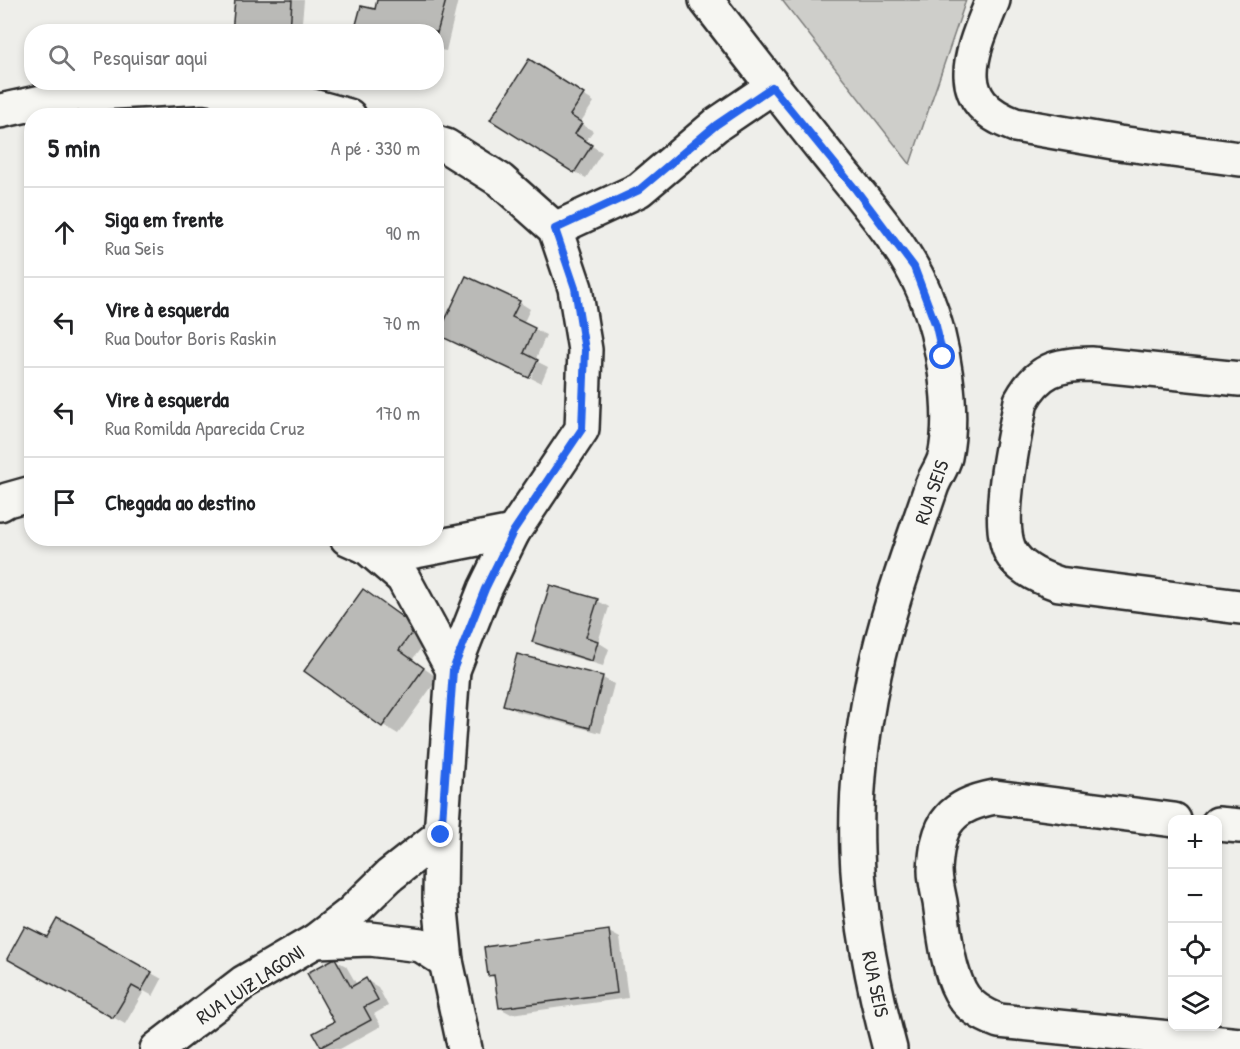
<!DOCTYPE html>
<html lang="pt">
<meta charset="utf-8">
<style>
body{margin:0;font-family:"Patrick Hand",sans-serif;background:#f2f2f2;color:#202124}
.controls{position:absolute;right:18px;bottom:18px;display:grid;overflow:hidden;border-radius:12px;box-shadow:0 3px 9px #0003}
.controls button{width:54px;height:54px;display:grid;place-items:center;padding:0;border:0;border-bottom:2px solid #e0e0e0;background:#fff;color:#202124;font:30px sans-serif}
.stop{position:absolute;width:18px;height:18px;margin:-14px;border:4px solid #2563eb;border-radius:50%;background:#fff}
.stop.end{background:#2563eb;border-color:#fff;box-shadow:0 2px 6px #0008}
.list{margin:0;padding:0;list-style:none}
h2{display:flex;justify-content:space-between;align-items:center;height:78px;margin:0;padding:0 24px;font-size:26px}
h2 small{font-size:20px;font-weight:400;color:#757577}
.list li{display:grid;grid-template-columns:39px 1fr auto;gap:18px;align-items:center;box-sizing:border-box;height:90px;padding:0 24px;border-top:2px solid #e0e0e0}
.list b{display:block;font-size:22px;white-space:nowrap}
.list p{margin:0;font-size:20px;white-space:nowrap;color:#757577}
.list em{font-size:20px;font-style:normal;color:#757577}
.icon{flex:none;width:33px;height:33px;fill:none;stroke:currentColor;stroke-width:2;stroke-linecap:round;stroke-linejoin:round}
.map{position:relative;flex:none;width:1240px;height:1049px;overflow:hidden}
.search{position:absolute;background:#fff;box-shadow:0 3px 9px #0003;left:24px;top:24px;width:420px;height:66px;display:flex;align-items:center;gap:15px;box-sizing:border-box;padding:0 21px;border-radius:24px;color:#757577;font-size:22px}
.panel{position:absolute;background:#fff;box-shadow:0 3px 9px #0003;left:24px;top:108px;width:420px;height:438px;border-radius:24px}
.map>svg:first-child{display:block}
.green{fill:#cececa;stroke:#7c7c7a;stroke-width:1.5}
.shadow{fill:#0003}
.building{fill:#babab7;stroke:#2b2b2b;stroke-width:1.5}
.lines{fill:none;stroke-linecap:round;stroke-linejoin:round}
.minor-casing{stroke:#2b2b2b;stroke-width:38}
.minor{stroke:#f6f6f2;stroke-width:33}
.route{stroke:#2563eb;stroke-width:8}
.labels{text-anchor:middle;dominant-baseline:central;stroke-width:5;stroke-linejoin:round;paint-order:stroke}
.street-label{font-size:20px;fill:#2b2b2b;stroke:#f6f6f2}
</style>
<div class="map">
<svg width="1240" height="1049" viewBox="0 0 1240 1049">
<rect width="100%" height="100%" fill="#eeeeea"/>
<filter id="ink" filterUnits="userSpaceOnUse"><feTurbulence type="fractalNoise" baseFrequency=".0167" numOctaves="2"/><feDisplacementMap in="SourceGraphic" scale="12" xChannelSelector="R" yChannelSelector="G"/><feConvolveMatrix kernelMatrix="1 2 1 2 8 2 1 2 1" color-interpolation-filters="sRGB"/></filter>
<g filter="url(#ink)">
<polygon class="green" points="782,0 966,0 910,164"/>
<g class="shadow">
<polygon points="236,0 304,0 301,32 234,32"/>
<polygon points="378,0 458,0 446,51 436,49 436,32 376,11"/>
<polygon points="541,68 594,102 580,123 593,131 585,142 602,152 586,178 575,172"/>
<polygon points="352,82 371,82 370,87"/>
<polygon points="519,302 530,309 523,324 546,335 528,377 440,335"/>
<polygon points="538,362 548,367 541,383 531,378"/>
<polygon points="550,586 598,601 609,607 598,642 609,649 603,666 545,648 533,641"/>
<polygon points="363,591 430,636 412,660 438,678 398,734 383,725"/>
<polygon points="603,678 614,684 601,733 516,711 505,704"/>
<polygon points="58,921 162,979 153,996 144,991 125,1024 9,958 48,939"/>
<polygon points="609,932 620,938 628,998 511,1014 500,1008 496,979 489,975"/>
<polygon points="335,960 346,966 357,985 366,980 378,987 388,1006 374,1014 381,1026 340,1049 327,1049 322,1046 336,1022"/>
</g>
<g class="building">
<polygon points="235,0 292,0 290,32 232,32"/>
<polygon points="377,0 446,0 436,37 436,32 354,32 361,6 375,9"/>
<polygon points="529,59 584,94 570,115 582,123 575,134 592,145 574,173 490,120"/>
<polygon points="466,276 520,301 512,317 535,328 524,353 538,360 529,378 438,335"/>
<polygon points="550,585 598,599 586,637 598,641 592,661 532,642"/>
<polygon points="363,589 416,627 399,650 424,668 382,727 304,671"/>
<polygon points="517,654 603,676 590,728 503,705"/>
<polygon points="57,919 152,972 141,991 132,986 113,1018 7,959 25,926 47,937"/>
<polygon points="609,930 617,993 499,1008 494,975 488,976 484,947"/>
<polygon points="335,958 351,987 366,978 378,1000 364,1007 371,1020 321,1047 313,1033 334,1022 307,973"/>
</g>
<g class="lines">
<g class="minor-casing">
<g id="minor">
<path d="M706,0C747,53 788,106 830,158C862,198 906,247 925,294C943,338 955,410 945,457C942,468 934,478 931,488C910,550 887,611 874,675C862,732 855,793 857,851C859,918 873,985 890,1049"/>
<path d="M993,0C973,50 947,100 1015,125L1119,143L1240,159"/>
<polyline points="0,111 78,94 204,87 301,103 349,116"/>
<polyline points="436,143 446,146 500,180 555,229 575,288 585,350 582,429 513,532 485,589 453,670 441,835 440,899 446,961 465,1049"/>
<polyline points="555,229 639,190 716,125 772,87"/>
<path d="M1240,379L1091,364C1057,364 1038,370 1021,401C1015,434 992,529 1013,556C1024,571 1042,578 1059,584L1240,607"/>
<polyline points="0,504 7,500 32,493"/>
<polyline points="347,538 367,547 403,578 453,670"/>
<polyline points="367,547 410,552 513,532"/>
<path d="M1174,820L995,797C979,800 961,805 950,818C938,831 936,853 935,870C935,880 938,892 940,902C944,929 947,967 960,991C968,1007 983,1015 999,1021L1240,1045"/>
<polyline points="1218,824 1240,826"/>
<polyline points="315,941 370,939 421,945 446,961"/>
<polyline points="157,1049 243,983 315,941 350,914 389,876 441,835"/>
</g>
</g>
<use href="#minor" class="minor"/>
</g>
</g>
<g class="lines" filter="url(#ink)">
<polyline class="route" points="441,835 453,670 485,589 513,532 582,429 585,350 575,288 555,229 639,190 716,125 772,87 856,190 914,267 936,326 943,357"/>
</g>
<g class="labels">
<g class="street-label">
<text transform="translate(931 492) rotate(-71)">RUA SEIS</text>
<text transform="translate(250 984) rotate(-34)">RUA LUIZ LAGONI</text>
<text transform="translate(876 984) rotate(78)">RUA SEIS</text>
</g>
</g>
</svg>
<div class="controls">
<button>+</button>
<button>−</button>
<button><svg class="icon" aria-label="locate" viewBox="0 0 24 24"><circle cx="12" cy="12" r="6"/><path d="M12 2v4M12 18v4M2 12h4M18 12h4"/></svg></button>
<button><svg class="icon" aria-label="layers" viewBox="0 0 24 24"><path d="M12 4l9 5-9 5-9-5zM3 14l9 5 9-5"/></svg></button>
</div>
<div class="stop" style="left:943px;top:357px"></div>
<div class="stop end" style="left:441px;top:835px"></div>
<div class="search"><svg class="icon" aria-label="search" viewBox="0 0 24 24"><circle cx="10" cy="10" r="6"/><path d="M15 15l6 6"/></svg>Pesquisar aqui</div>
<section class="panel">
<h2>5 min<small>A pé · 330 m</small></h2>
<ul class="list">
<li><svg class="icon" aria-label="ahead" viewBox="0 0 24 24"><path d="M12 20V5M6 11l6-6 6 6"/></svg><div><b>Siga em frente</b><p>Rua Seis</p></div><em>90 m</em></li>
<li><svg class="icon" aria-label="left" viewBox="0 0 24 24"><path d="M17 20v-9H6M10 6l-5 5 5 5"/></svg><div><b>Vire à esquerda</b><p>Rua Doutor Boris Raskin</p></div><em>70 m</em></li>
<li><svg class="icon" aria-label="left" viewBox="0 0 24 24"><path d="M17 20v-9H6M10 6l-5 5 5 5"/></svg><div><b>Vire à esquerda</b><p>Rua Romilda Aparecida Cruz</p></div><em>170 m</em></li>
<li><svg class="icon" aria-label="arrive" viewBox="0 0 24 24"><path d="M6 21V4h12l-3 4 3 4H6"/></svg><div><b>Chegada ao destino</b></div></li>
</ul>
</section>
</div>
